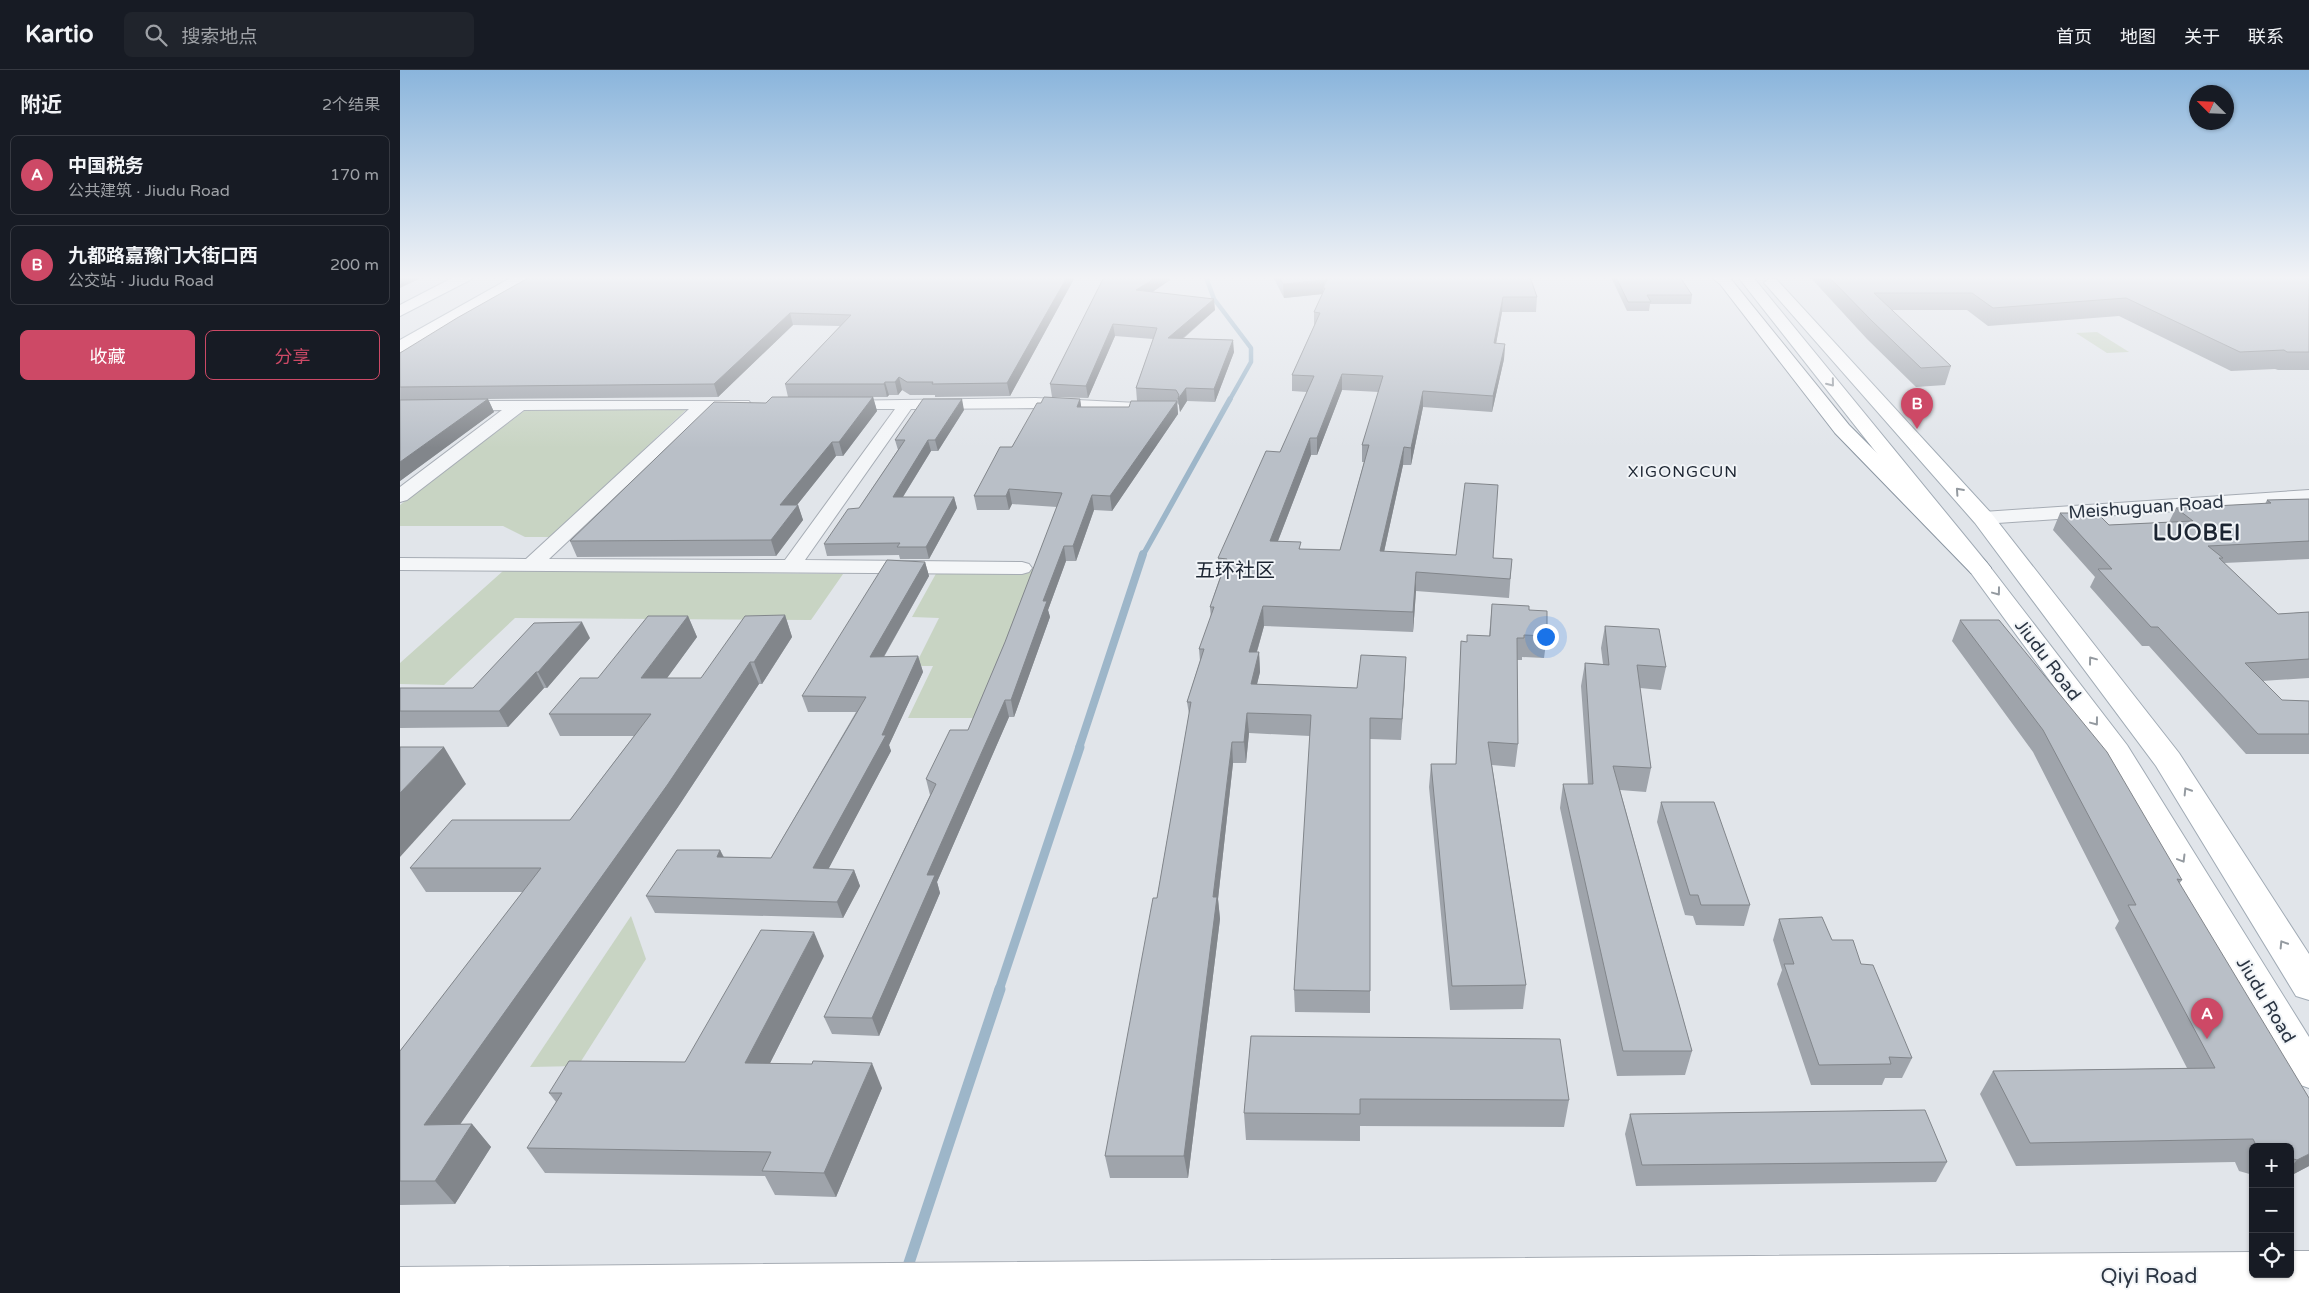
<!DOCTYPE html>
<html lang="zh">
<meta charset="utf-8">
<style>
body{margin:0;font-family:"Varela Round","Noto Sans SC",sans-serif;background:#20242c;color:#f1f3f6}
.controls{position:absolute;right:15px;bottom:15px;display:grid;overflow:hidden;border-radius:8px;box-shadow:0 1px 4px #0004}
.controls button{width:45px;height:45px;display:grid;place-items:center;padding:0;border:0;border-bottom:1px solid #363941;background:#171b24;color:#f1f3f6;font:25px sans-serif}
.compass{position:absolute;left:1789px;top:15px;width:45px;height:45px;border-radius:50%;background:#171b24;box-shadow:0 1px 4px #0004;rotate:294deg}
.you{position:absolute;left:1145px;top:566px;width:18px;height:18px;margin:-12px;border:4px solid #fff;border-radius:50%;background:#1a73e8;box-shadow:0 0 0 8px #1a73e833}
.badge{display:grid;place-items:center;width:32px;height:32px;border-radius:50%;background:#cd4966;color:#fff;font-size:16px;font-weight:700}
.pin{position:absolute;translate:-50% -41px;filter:drop-shadow(0 1px 2px #0008)}
.pin::after{content:'';position:absolute;top:26px;width:18px;height:15px;background:inherit;clip-path:polygon(0 0,100% 0,50% 100%)}
.list{margin:0;padding:0;list-style:none}
h2{display:flex;justify-content:space-between;align-items:center;height:65px;margin:0;padding:0 20px;font-size:21px}
h2 small{font-size:16px;font-weight:400;color:#9ea1a6}
.list li{display:grid;grid-template-columns:32px 1fr auto;gap:15px;align-items:center;box-sizing:border-box;height:80px;margin:0 10px 10px;padding:0 10px;border:1px solid #363941;border-radius:8px}
.list b{display:block;font-size:19px;white-space:nowrap}
.list p{margin:0;font-size:16px;white-space:nowrap;color:#9ea1a6}
.list em{font-size:16px;font-style:normal;color:#9ea1a6}
.actions{display:flex;gap:10px;padding:15px 20px}
.actions a{flex:1;padding:11px 0;border:1px solid #cd4966;border-radius:8px;text-align:center;font-size:18px;color:#cd4966}
.actions .main{background:#cd4966;color:#fff}
.icon{flex:none;width:28px;height:28px;fill:none;stroke:currentColor;stroke-width:2;stroke-linecap:round;stroke-linejoin:round}
.map{position:relative;flex:none;width:1909px;height:1223px;overflow:hidden}
header{display:flex;align-items:center;gap:30px;box-sizing:border-box;height:70px;padding:0 25px;background:#171b24;border-bottom:1px solid #363941}
header strong{font-size:24px}
nav{display:flex;gap:28px;margin-inline-start:auto;font-size:18px}
.search{width:350px;height:45px;background:#20242c;display:flex;align-items:center;gap:12px;box-sizing:border-box;padding:0 18px;border-radius:8px;color:#9ea1a6;font-size:19px}
main{display:flex}
aside{flex:1;background:#171b24}
.map>svg:first-child{display:block}
.green{fill:#c8d4c3}
.lines{fill:none;stroke-linecap:round;stroke-linejoin:round}
.stream-far4{stroke:#9db6c9;stroke-width:4.5}
.stream-far3{stroke:#9db6c9;stroke-width:5.5}
.stream-far2{stroke:#9db6c9;stroke-width:8}
.stream-far1{stroke:#9db6c9;stroke-width:9}
.stream{stroke:#9db6c9;stroke-width:11}
.street-casing{stroke:#a6acb4;stroke-width:2}
.secondary-casing{stroke:#a6acb4;stroke-width:2}
.primary-casing{stroke:#a1abb5;stroke-width:2}
.highway-casing{stroke:#8994a0;stroke-width:2}
.street{fill:#f4f6f8;fill-rule:evenodd}
.secondary{fill:#fff;fill-rule:evenodd}
.primary{fill:#fff;fill-rule:evenodd}
.highway{fill:#fff;fill-rule:evenodd}
.wall{fill:#9fa4ab;fill-rule:evenodd}
.shaded-wall{fill:#82868b}
.building{fill:#b9bfc7;stroke:#82868b;fill-rule:evenodd}
.oneway{stroke:#949aa0}
.labels{text-anchor:middle;dominant-baseline:central;stroke-width:4;stroke-linejoin:round;paint-order:stroke}
.far-quarter-label{font-size:16px;letter-spacing:1px;fill:#1c2532;stroke:#f1f4f7}
.street-label{font-size:18px;fill:#2a3442;stroke:#f1f4f7}
.quarter-label{font-size:20px;fill:#1c2532;stroke:#f1f4f7}
.near-street-label{font-size:21px;fill:#2a3442;stroke:#f1f4f7}
.district-label{font-size:22px;font-weight:bold;letter-spacing:1px;fill:#1c2532;stroke:#f1f4f7}
</style>
<header>
<strong>Kartio</strong>
<div class="search"><svg class="icon" aria-label="search" viewBox="0 0 24 24"><circle cx="10" cy="10" r="6"/><path d="M15 15l6 6"/></svg>搜索地点</div>
<nav><a>首页</a><a>地图</a><a>关于</a><a>联系</a></nav>
</header>
<main>
<aside>
<h2>附近<small>2个结果</small></h2>
<ul class="list">
<li><span class="badge">A</span><div><b>中国税务</b><p>公共建筑 · Jiudu Road</p></div><em>170 m</em></li>
<li><span class="badge">B</span><div><b>九都路嘉豫门大街口西</b><p>公交站 · Jiudu Road</p></div><em>200 m</em></li>
</ul>
<div class="actions"><a class="main">收藏</a><a>分享</a></div>
</aside>
<div class="map">
<svg width="1909" height="1223" viewBox="0 0 1909 1223">
<rect width="100%" height="100%" fill="#e1e5ea"/>
<g class="green">
<polygon points="1697,262 1729,282 1707,283 1676,263"/>
<polygon points="288,338 150,467 125,467 103,456 0,456 0,435 127,339"/>
<polygon points="538,500 635,500 573,648 508,648 533,596 515,596 539,548 512,547"/>
<polygon points="103,501 443,504 411,550 115,548 44,615 0,614 0,593"/>
<polygon points="231,846 246,889 178,996 130,997"/>
</g>
<g class="lines">
<polyline class="stream-far4" points="806,207 814,229 851,278 851,292 829,331"/>
<polyline class="stream-far3" points="743,485 830,329"/>
<polyline class="stream-far2" points="679,678 743,484"/>
<polyline class="stream-far1" points="599,920 680,677"/>
<polyline class="stream" points="506,1202 600,919"/>
<g class="street-casing">
<g id="street">
<polygon points="636,328 758,334 764,335 766,339 764,343 758,344 636,338 511,339 405,490 622,492 629,494 632,498 629,502 622,504 0,500 0,488 126,489 289,339 124,340 7,430 0,432 0,417 102,340 0,341 0,331 349,331 351,334 349,337 308,339 149,489 385,490 495,339 442,339 436,337 434,334 436,331"/>
<polygon points="1909,420 1909,432 1583,454 1576,452 1573,448 1576,444 1583,442"/>
</g>
</g>
<g class="secondary-casing">
<polygon id="secondary" points="1890,1181 1909,1181 1909,1223 0,1223 0,1197 1853,1182 1853,1204 1890,1204"/>
</g>
<g class="primary-casing">
<g id="primary">
<polygon points="54,207 73,207 70,210 0,246 0,235"/>
<polygon points="112,207 130,207 6,281 0,282 0,270"/>
<polygon points="1338,207 1353,207 1587,493 1727,675 1909,967 1909,1018 1895,1013 1705,686 1571,503"/>
<polygon points="1372,208 1377,210 1591,443 1779,683 1909,884 1909,930 1896,926 1756,696 1575,453 1367,216 1364,213 1367,210"/>
</g>
</g>
<g class="highway-casing">
<polygon id="highway" points="1311,207 1330,208 1449,355 1587,493 1591,498 1587,503 1579,505 1571,503 1435,363 1320,214"/>
</g>
<use href="#street" class="street"/>
<use href="#secondary" class="secondary"/>
<use href="#primary" class="primary"/>
<use href="#highway" class="highway"/>
</g>
<g class="wall">
<polygon points="130,207 675,207 610,326 535,327 535,325 510,325 502,320 498,325 489,325 487,327 466,327 473,327 477,341 443,386 436,386 397,435 398,435 403,450 376,486 177,487 170,471 366,333 388,327 385,314 440,256 393,255 318,327 88,329 94,342 0,411 0,283"/>
<polygon points="704,207 770,207 770,210 752,222 815,240 783,269 834,282 815,332 787,331 780,342 779,335 777,333 778,344 712,441 694,440 676,491 666,491 648,540 650,547 614,647 609,647 537,812 540,823 479,966 432,964 424,947 530,725 526,709 568,660 605,572 657,437 612,434 609,440 577,440 574,426 612,377 641,333 680,329 681,337 729,337 737,331 736,318 753,269 715,266 688,328 652,327 650,314"/>
<path d="M873,207H1130L1137,227L1136,242H1102L1096,274H1105L1104,289L1092,342L1023,337L1011,395H1003L984,482L1112,489L1109,528L1016,521L1013,562L864,556L857,582H859L860,602L857,614L957,618L1005,607L1001,670L970,669V943L895,942L894,920L910,666L849,663L846,693H833L818,829L820,849L788,1108H710L705,1086L757,828L789,644L787,632L800,591L799,579L811,548L810,537L820,507L818,488L880,382L907,322L892,321V305L914,256V242L922,224L884,228ZM942,320L979,322L962,375V392H964L940,480L901,479L878,471L911,385H917Z"/>
<polygon points="1211,207 1280,207 1292,225 1291,234 1250,234 1249,241 1227,241"/>
<polygon points="1410,207 1909,207 1909,300 1878,300 1875,299 1831,301 1719,246 1588,256 1567,240 1492,240 1551,296 1545,315 1516,317 1467,269"/>
<polygon points="564,340 538,381 531,381 503,427 554,427 557,438 529,489 500,489 499,485 427,486 424,474 459,438 498,380 495,370"/>
<polygon points="1909,429 1909,489 1824,493 1878,544 1909,542 1909,608 1862,611 1882,630 1909,631 1909,684 1846,684 1749,576 1742,576 1690,517 1695,507 1653,460 1660,443 1709,455 1769,452 1776,438 1865,434 1867,430"/>
<polygon points="525,492 529,506 484,587 518,586 523,602 489,675 491,681 428,799 454,800 460,816 443,848 255,843 246,826 320,780 324,787 371,788 456,642 408,642 402,626"/>
<polygon points="1092,534 1129,540 1147,566 1144,588 1122,587 1122,590 1117,590 1118,674 1115,697 1092,695 1126,915 1123,939 1050,940 1029,717 1031,694 1056,694 1061,571 1067,572 1089,566"/>
<polygon points="385,545 392,567 362,614 359,614 278,737 60,1054 72,1054 91,1077 55,1134 0,1135 0,981 123,822 26,822 10,798 170,750 234,666 160,666 149,644 288,546 297,567 267,608 301,608"/>
<polygon points="1560,550 1782,810 1779,814 1909,1096 1890,1106 1890,1077 1853,1077 1853,1105 1839,1101 1835,1092 1616,1096 1580,1024 1593,1001 1787,998 1715,858 1719,851 1633,682 1552,571"/>
<polygon points="1205,556 1266,597 1261,620 1240,618 1251,698 1246,722 1220,720 1292,981 1285,1005 1217,1006 1160,738 1163,714 1188,714 1181,616 1185,593 1203,594 1201,578"/>
<polygon points="190,568 147,618 144,618 108,657 0,658 0,618 73,618"/>
<polygon points="1261,732 1350,835 1344,856 1296,855 1293,846 1285,845 1257,752"/>
<polygon points="1379,849 1432,870 1461,894 1512,988 1502,1008 1485,1008 1482,1015 1411,1015 1377,914 1382,900 1373,870"/>
<polygon points="424,886 370,993 482,1018 436,1127 375,1125 365,1106 145,1103 127,1078 156,1032 149,1023 285,992"/>
<polygon points="851,966 1169,1030 1164,1057 960,1056 960,1071 846,1070 844,1043"/>
<polygon points="1230,1044 1547,1092 1536,1112 1236,1116 1225,1064"/>
</g>
<g class="shaded-wall">
<polygon points="3,207 23,207 0,218 0,208"/>
<polygon points="667,207 675,207 610,326 607,313"/>
<polygon points="757,207 770,207 770,210 738,232 736,220"/>
<polygon points="927,210 923,218 923,224 884,228 883,214"/>
<polygon points="1103,227 1102,242 1093,289 1094,273"/>
<polygon points="814,229 815,240 769,280 768,268"/>
<polygon points="390,243 393,255 318,327 314,314"/>
<polygon points="713,254 715,266 688,328 686,316"/>
<polygon points="833,270 834,282 815,332 814,319"/>
<polygon points="1105,274 1104,289 1092,342 1093,326"/>
<polygon points="942,304 942,320 917,385 917,368"/>
<polygon points="499,307 502,320 498,325 495,312"/>
<polygon points="485,312 489,325 487,327 484,314"/>
<polygon points="786,318 787,331 780,342 778,329"/>
<polygon points="1023,321 1023,337 1011,395 1011,378"/>
<polygon points="473,327 477,341 443,386 439,372"/>
<polygon points="88,329 94,342 0,411 0,392"/>
<polygon points="562,329 564,340 538,381 535,370"/>
<polygon points="680,329 682,342 677,337"/>
<polygon points="777,331 778,344 712,441 710,426"/>
<polygon points="910,368 911,385 871,489 870,471"/>
<polygon points="528,370 531,381 496,438 493,427"/>
<polygon points="432,372 436,386 385,450 380,435"/>
<polygon points="1004,377 1003,395 980,500 980,481"/>
<polygon points="609,419 612,434 609,440 606,426"/>
<polygon points="692,425 694,440 676,491 673,476"/>
<polygon points="554,427 557,438 529,489 526,477"/>
<polygon points="398,435 403,450 376,486 371,470"/>
<polygon points="664,476 666,491 648,540 650,547 614,647 611,630 643,531"/>
<polygon points="525,492 529,506 475,602 470,587"/>
<polygon points="1016,502 1016,521 1013,562 1013,542"/>
<polygon points="863,536 864,556 851,602 849,582"/>
<polygon points="385,545 392,567 362,614 354,592"/>
<polygon points="288,546 297,567 251,630 241,608"/>
<polygon points="182,552 190,568 147,618 138,602"/>
<polygon points="859,582 860,602 852,634 851,614"/>
<polygon points="518,586 523,602 489,675 491,681 420,815 413,798 482,665"/>
<polygon points="1006,587 1005,607 1001,670 1002,649"/>
<polygon points="350,592 359,614 278,737 44,1078 24,1055"/>
<polygon points="136,602 144,618 108,657 99,641"/>
<polygon points="605,630 609,647 537,812 540,823 479,966 472,948 527,805"/>
<polygon points="847,643 849,663 846,693 844,672"/>
<polygon points="832,672 833,693 818,829 820,849 788,1108 784,1086 813,827"/>
<polygon points="44,677 66,714 0,787 0,723"/>
<polygon points="320,780 328,797 317,787"/>
<polygon points="454,800 460,816 443,848 437,832"/>
<polygon points="414,862 424,886 358,1017 345,993"/>
<polygon points="472,993 482,1018 436,1127 424,1103"/>
<polygon points="72,1054 91,1077 55,1134 35,1111"/>
<polygon points="1909,1084 1909,1096 1890,1106 1890,1098 1897,1090"/>
</g>
<g class="building">
<polygon points="130,207 667,207 607,313 532,314 533,312 507,312 499,307 495,312 485,312 484,314 385,314 451,245 390,243 314,314 0,317 0,283 57,248"/>
<polygon points="704,207 757,207 736,220 814,229 768,268 833,270 814,319 786,318 778,329 779,325 776,320 736,318 757,258 713,254 686,316 650,314"/>
<path d="M879,207H1130L1137,227H1103L1094,273L1105,274L1093,326L1023,321L1011,378L1004,377L980,481L1056,485L1065,413L1098,415L1093,488L1112,489L1110,509L1016,502L1013,542L863,536L849,582H859L851,614L957,618L961,585L1006,587L1002,649L970,648V921L894,920L911,645L847,643L844,672H832L813,827H817L784,1086H705L753,828H757L791,632H787L804,579H799L814,537H810L827,489L818,488L866,381L880,382L914,306L892,305L920,243L914,242L925,218H923L927,210L883,214ZM942,304L983,306L962,375H969L940,480L899,479L901,472L870,471L910,368H917Z"/>
<polygon points="1216,207 1280,207 1292,225 1247,225 1251,232 1228,232"/>
<polygon points="1429,207 1909,207 1909,282 1887,282 1884,280 1840,282 1726,228 1593,238 1572,223 1474,223 1551,296 1521,298 1472,251"/>
<polygon points="372,327 473,327 439,372 432,372 380,435 398,435 371,470 170,471 314,332 366,333"/>
<polygon points="644,327 680,329 677,337 729,337 731,331 777,331 710,426 692,425 673,476 664,476 643,531 647,531 611,630 605,630 527,805 535,805 472,948 424,947 536,714 526,709 550,660 568,660 605,572 662,423 609,419 606,426 574,426 600,377 612,377 637,333 641,333"/>
<polygon points="88,329 0,392 0,330"/>
<polygon points="523,329 562,329 535,370 528,370 493,427 554,427 526,477 497,477 500,473 424,474 448,439 459,438 505,370 495,370"/>
<polygon points="1909,429 1909,471 1808,476 1823,488 1819,488 1878,544 1909,542 1909,589 1845,593 1882,630 1909,631 1909,664 1858,664 1758,557 1751,557 1698,499 1712,499 1660,443 1697,443 1709,455 1793,451 1776,438 1871,433 1867,430"/>
<polygon points="487,490 525,492 470,587 518,586 482,665 486,665 413,798 454,800 437,832 246,826 277,780 320,780 317,787 371,788 466,627 402,626"/>
<polygon points="1092,534 1129,536 1129,540 1147,541 1147,566 1124,565 1124,568 1117,568 1118,674 1088,672 1126,915 1052,916 1031,694 1056,694 1061,571 1067,572 1067,565 1090,566"/>
<polygon points="385,545 354,592 350,592 268,714 24,1055 72,1054 35,1111 0,1111 0,981 141,798 10,798 52,750 170,750 251,644 149,644 180,608 198,608 248,546 288,546 241,608 301,608 345,546"/>
<polygon points="1560,550 1599,550 1707,682 1782,810 1777,809 1909,1028 1909,1084 1897,1090 1890,1088 1890,1077 1857,1077 1853,1069 1630,1073 1593,1001 1815,998 1728,835 1736,835 1643,660"/>
<polygon points="182,552 138,602 136,602 99,641 0,641 0,618 73,618 134,553"/>
<polygon points="1205,556 1259,559 1266,597 1237,595 1251,698 1213,696 1292,981 1223,981 1163,714 1193,714 1185,593 1209,595"/>
<polygon points="0,677 44,677 0,723"/>
<polygon points="1261,732 1314,732 1350,835 1301,835 1298,825 1290,825"/>
<polygon points="1422,847 1432,870 1453,870 1461,894 1473,895 1512,988 1489,987 1491,994 1419,995 1384,894 1394,894 1379,849"/>
<polygon points="361,860 414,862 345,993 412,994 413,991 472,993 424,1103 362,1101 371,1082 127,1078 162,1023 149,1023 169,991 285,992"/>
<polygon points="851,966 1160,969 1169,1030 960,1029 960,1044 844,1043"/>
<polygon points="1525,1040 1547,1092 1242,1095 1230,1044"/>
</g>
<defs><path id="oneway-chevron" d="M-2-3.5L2.5 0L-2 3.5" fill="none" stroke-width="1.6" stroke-linecap="round" stroke-linejoin="round" transform="scale(1.25)"/></defs>
<g class="oneway">
<use href="#oneway-chevron" transform="translate(1431 313) rotate(51)"/>
<use href="#oneway-chevron" transform="translate(1559 421) rotate(-132)"/>
<use href="#oneway-chevron" transform="translate(1597 522) rotate(53)"/>
<use href="#oneway-chevron" transform="translate(1692 590) rotate(-127)"/>
<use href="#oneway-chevron" transform="translate(1695 652) rotate(53)"/>
<use href="#oneway-chevron" transform="translate(1787 721) rotate(-122)"/>
<use href="#oneway-chevron" transform="translate(1782 789) rotate(59)"/>
<use href="#oneway-chevron" transform="translate(1883 874) rotate(-122)"/>
</g>
<linearGradient id="sky" x2="0" y2="1"><stop stop-color="#8ab5dc"/><stop offset="0.55" stop-color="#f2f3f6"/><stop offset="1" stop-color="#f2f3f6" stop-opacity="0"/></linearGradient>
<rect width="1909" height="378" fill="url(#sky)"/>
<g class="labels">
<g class="far-quarter-label">
<text x="1283" y="402">XIGONGCUN</text>
</g>
<g class="street-label">
<text transform="translate(1746 437) rotate(-4)">Meishuguan Road</text>
<text transform="translate(1648 590) rotate(53)">Jiudu Road</text>
<text transform="translate(1866 930) rotate(59)">Jiudu Road</text>
</g>
<g class="quarter-label">
<text x="835" y="501">五环社区</text>
</g>
<g class="near-street-label">
<text x="1749" y="1206">Qiyi Road</text>
</g>
<g class="district-label">
<text x="1797" y="463">LUOBEI</text>
</g>
</g>
</svg>
<div class="controls">
<button>+</button>
<button>−</button>
<button><svg class="icon" aria-label="locate" viewBox="0 0 24 24"><circle cx="12" cy="12" r="6"/><path d="M12 2v4M12 18v4M2 12h4M18 12h4"/></svg></button>
</div>
<svg class="compass" viewBox="-18 -18 36 36"><path d="M0-13l5 13h-10z" fill="#e53935"/><path d="M0 13l5-13h-10z" fill="#9ea1a6"/></svg>
<div class="you"></div>
<div class="pin badge" style="left:1807px;top:969px">A</div>
<div class="pin badge" style="left:1517px;top:359px">B</div>
</div>
</main>
